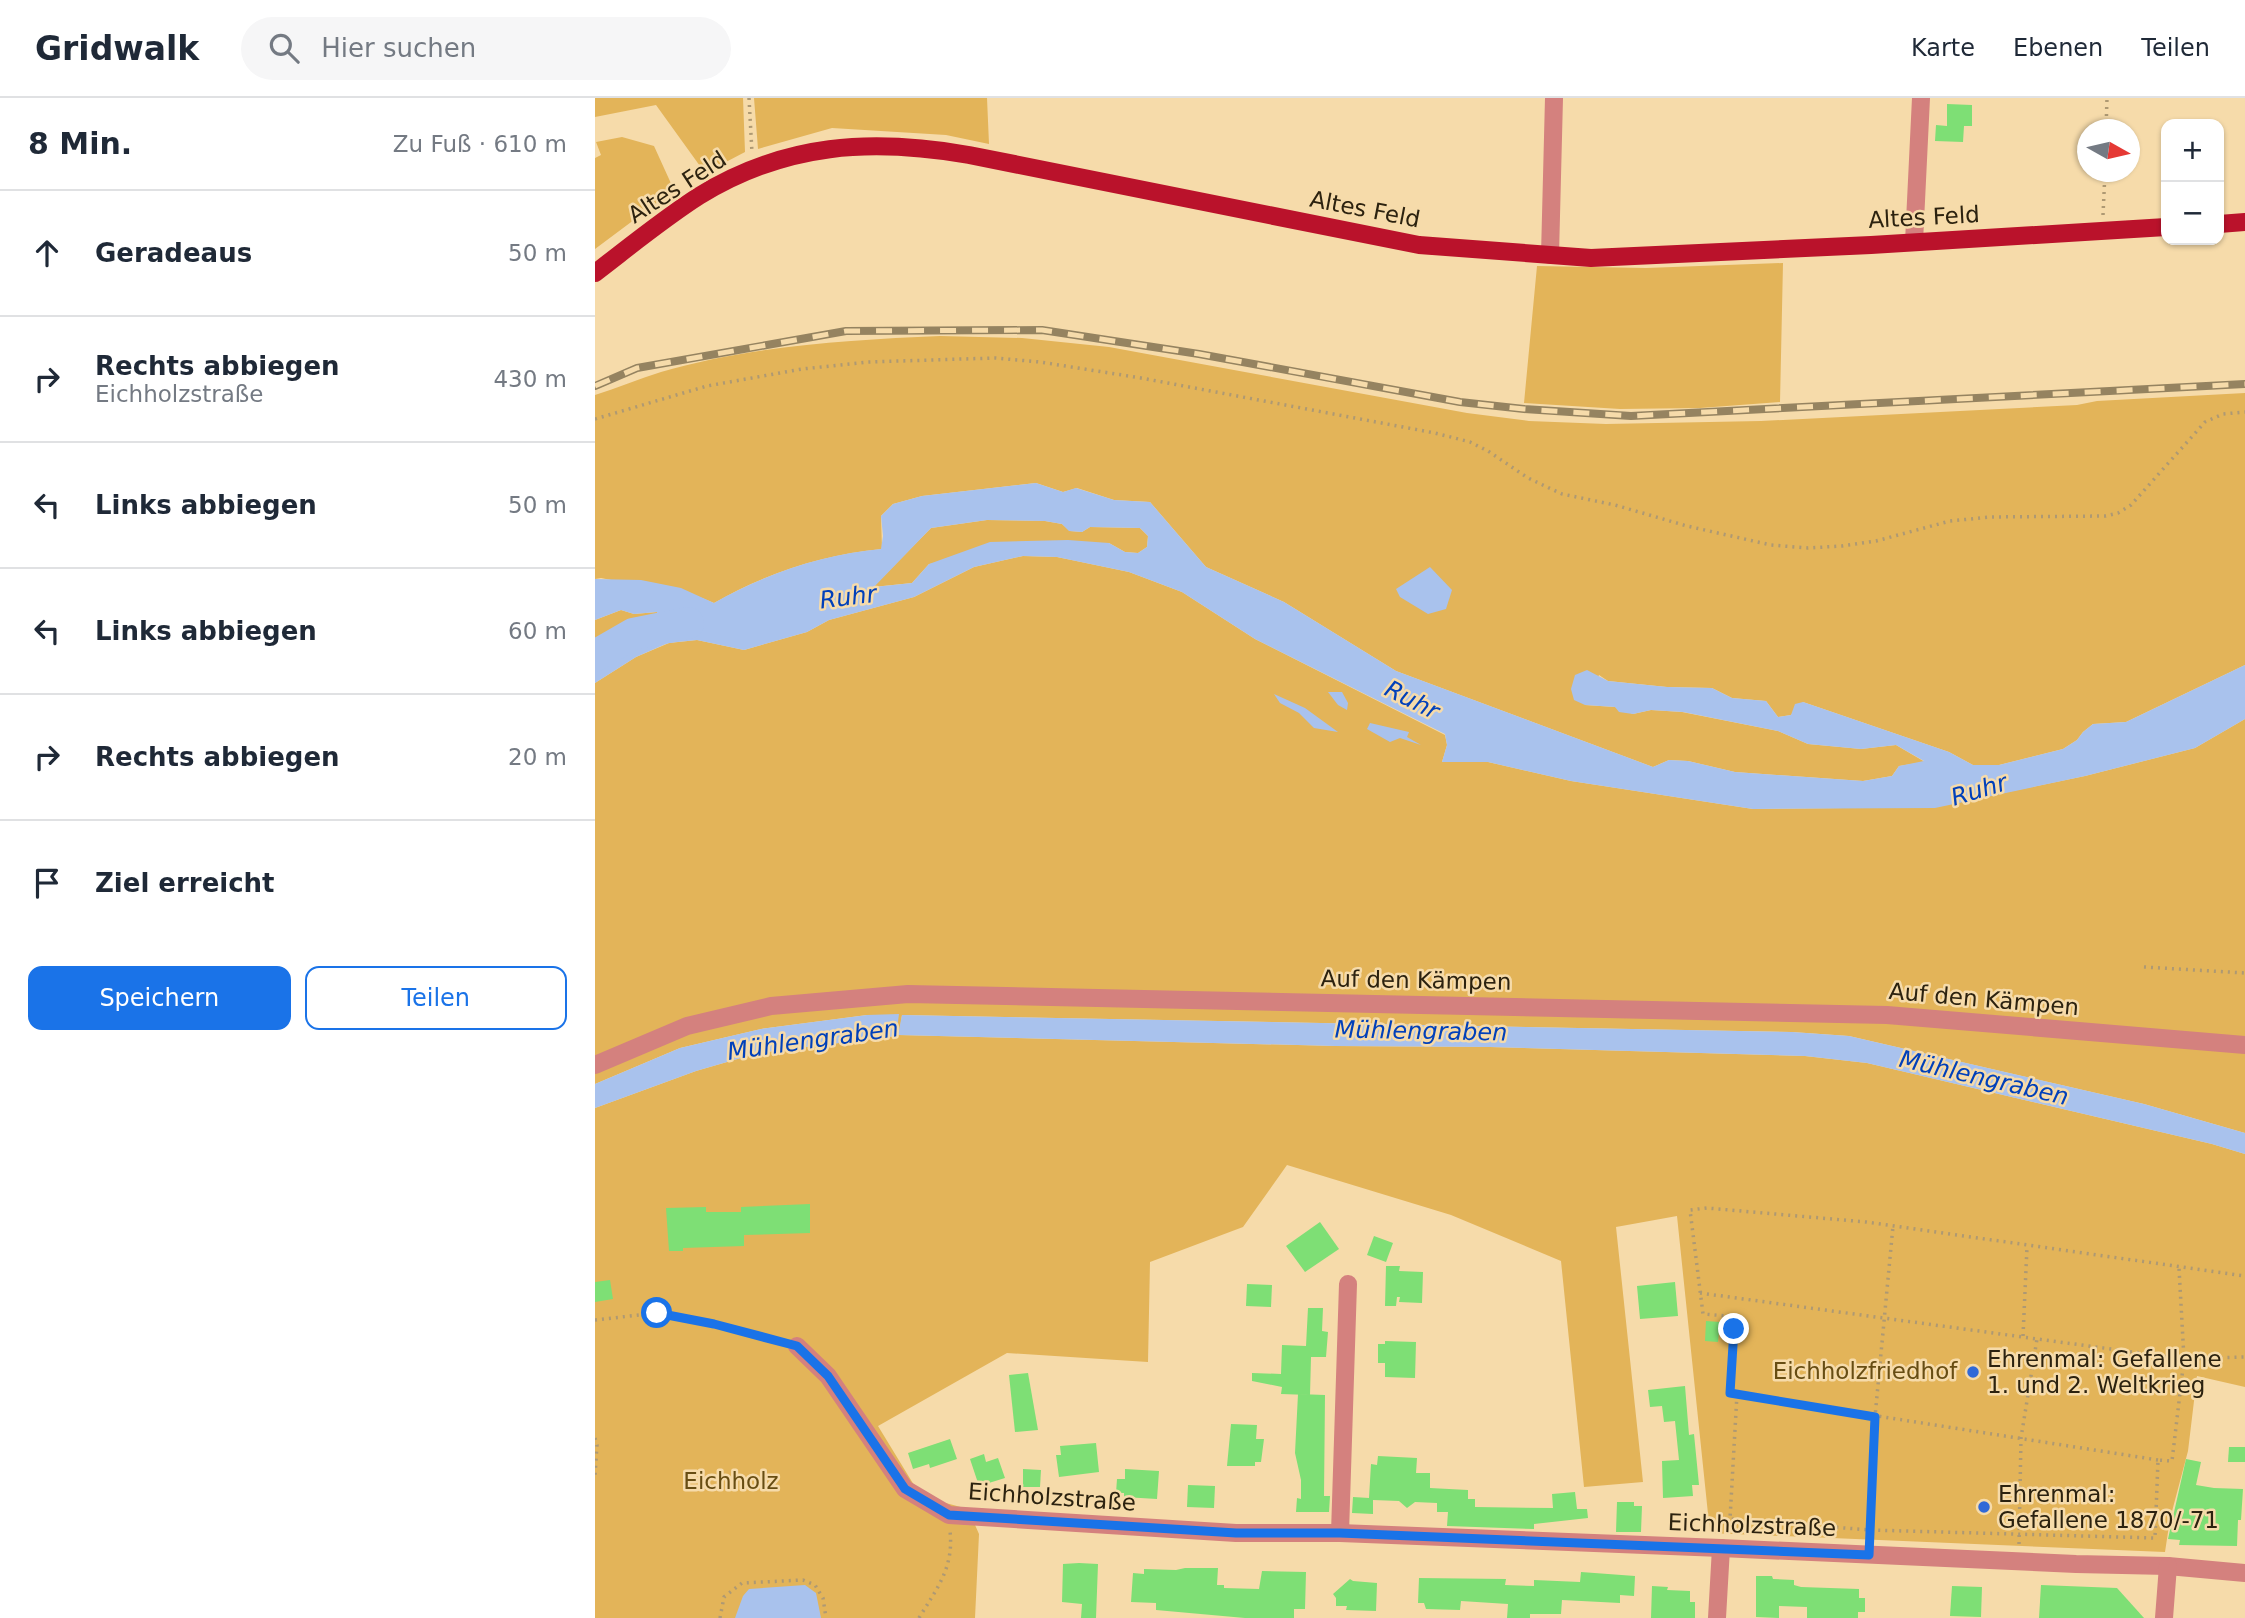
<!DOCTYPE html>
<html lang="de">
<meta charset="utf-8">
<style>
body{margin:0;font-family:"DejaVu Sans",sans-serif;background:#f6f6f7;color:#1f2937}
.controls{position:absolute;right:21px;top:21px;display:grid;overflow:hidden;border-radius:14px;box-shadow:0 2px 5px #0004}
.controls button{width:63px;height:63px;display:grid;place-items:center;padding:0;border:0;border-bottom:2px solid #e0e1e3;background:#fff;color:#1f2937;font:35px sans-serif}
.compass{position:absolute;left:1482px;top:21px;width:63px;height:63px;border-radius:50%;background:#fff;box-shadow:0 2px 5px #0004;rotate:98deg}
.stop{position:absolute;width:21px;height:21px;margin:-16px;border:5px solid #1a73e8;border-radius:50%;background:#fff}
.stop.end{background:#1a73e8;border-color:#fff;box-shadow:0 2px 7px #0008}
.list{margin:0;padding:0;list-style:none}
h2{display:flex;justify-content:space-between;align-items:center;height:91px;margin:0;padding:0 28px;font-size:30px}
h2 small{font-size:23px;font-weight:400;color:#747a83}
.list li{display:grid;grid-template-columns:46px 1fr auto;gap:21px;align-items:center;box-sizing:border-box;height:126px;padding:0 28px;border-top:2px solid #e0e1e3}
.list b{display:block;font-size:26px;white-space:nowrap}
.list p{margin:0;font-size:23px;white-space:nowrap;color:#747a83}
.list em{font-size:23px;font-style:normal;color:#747a83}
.actions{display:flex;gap:14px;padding:21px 28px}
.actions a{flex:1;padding:16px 0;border:2px solid #1a73e8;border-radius:14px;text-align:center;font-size:24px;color:#1a73e8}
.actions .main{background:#1a73e8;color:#fff}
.icon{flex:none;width:38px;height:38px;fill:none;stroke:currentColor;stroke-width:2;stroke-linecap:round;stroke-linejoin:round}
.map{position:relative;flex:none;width:1650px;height:1520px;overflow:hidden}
header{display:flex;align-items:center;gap:42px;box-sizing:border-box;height:98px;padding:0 35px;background:#fff;border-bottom:2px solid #e0e1e3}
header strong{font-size:33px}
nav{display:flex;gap:38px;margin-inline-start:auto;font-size:24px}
.search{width:490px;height:63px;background:#f6f6f7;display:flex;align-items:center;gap:18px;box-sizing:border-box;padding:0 24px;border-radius:38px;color:#747a83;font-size:26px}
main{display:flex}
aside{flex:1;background:#fff}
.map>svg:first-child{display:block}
.green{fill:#e3b459}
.water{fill:#a9c2ed;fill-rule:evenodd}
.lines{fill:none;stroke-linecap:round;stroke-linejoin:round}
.river{stroke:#a9c2ed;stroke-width:32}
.building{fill:#7edf75}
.path{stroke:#ae9973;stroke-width:3.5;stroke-dasharray:2 5;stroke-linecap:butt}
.minor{stroke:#d4817e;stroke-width:18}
.major{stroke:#ba122b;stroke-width:18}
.rail-casing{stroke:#958360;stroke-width:8}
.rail{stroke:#f6dbaa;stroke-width:5;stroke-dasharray:16;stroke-linecap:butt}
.route{stroke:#1a73e8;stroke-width:9}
.poi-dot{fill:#3169d7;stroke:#f6dbaa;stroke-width:2.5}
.labels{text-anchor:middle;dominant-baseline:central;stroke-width:5;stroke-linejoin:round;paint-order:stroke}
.street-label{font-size:23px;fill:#2c220f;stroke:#f6dbaa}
.poi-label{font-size:23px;fill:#2c220f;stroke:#f6dbaa;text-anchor:start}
.park-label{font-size:23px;fill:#674d13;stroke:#f6dbaa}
.water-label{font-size:24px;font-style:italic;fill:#0140ba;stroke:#f6dbaa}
</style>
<header>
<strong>Gridwalk</strong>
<div class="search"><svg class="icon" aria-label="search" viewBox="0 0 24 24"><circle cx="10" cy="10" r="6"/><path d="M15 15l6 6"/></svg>Hier suchen</div>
<nav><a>Karte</a><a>Ebenen</a><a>Teilen</a></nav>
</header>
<main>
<aside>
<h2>8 Min.<small>Zu Fuß · 610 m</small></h2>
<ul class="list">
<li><svg class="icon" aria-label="ahead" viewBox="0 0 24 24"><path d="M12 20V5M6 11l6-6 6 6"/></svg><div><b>Geradeaus</b></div><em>50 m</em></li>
<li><svg class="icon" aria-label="right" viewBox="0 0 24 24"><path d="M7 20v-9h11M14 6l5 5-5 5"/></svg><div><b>Rechts abbiegen</b><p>Eichholzstraße</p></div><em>430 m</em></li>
<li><svg class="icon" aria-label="left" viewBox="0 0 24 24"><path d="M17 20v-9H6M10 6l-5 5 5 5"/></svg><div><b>Links abbiegen</b></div><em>50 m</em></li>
<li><svg class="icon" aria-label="left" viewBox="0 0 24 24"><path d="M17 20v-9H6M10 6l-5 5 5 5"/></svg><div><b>Links abbiegen</b></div><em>60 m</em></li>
<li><svg class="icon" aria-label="right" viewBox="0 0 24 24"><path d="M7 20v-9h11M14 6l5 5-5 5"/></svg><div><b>Rechts abbiegen</b></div><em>20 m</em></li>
<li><svg class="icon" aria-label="arrive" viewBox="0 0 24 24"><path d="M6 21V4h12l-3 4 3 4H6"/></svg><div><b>Ziel erreicht</b></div></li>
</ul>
<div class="actions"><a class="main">Speichern</a><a>Teilen</a></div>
</aside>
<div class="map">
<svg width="1650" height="1520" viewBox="0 0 1650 1520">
<rect width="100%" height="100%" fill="#f6dbaa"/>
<g class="green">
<polygon points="0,0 148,0 150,54 110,75 61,7 0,19"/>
<polygon points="159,0 392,0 394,46 351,37 237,30 163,51"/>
<polygon points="27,39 59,48 79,92 0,151 0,60 6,57 1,44"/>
<polygon points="1188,165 1185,304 1105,310 1025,311 929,305 942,168 1051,170"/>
<path d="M345,238L427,240L514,249L872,315L934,323L1011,326L1166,323L1482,307L1502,303L1650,295V567L1531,624L1498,626L1488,634L1482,642L1468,651L1404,667H1378L1354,654L1208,604L1196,617L1183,619L1171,603L1137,600L1117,590L1072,589L1013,583L1004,577L990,607L1020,609L1038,616L1056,612L1087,614L1183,633L1213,646L1266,651L1301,647L1330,664L1304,668L1297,678L1268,683L1140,674L1093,663L1074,662L1058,669L801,573L689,504L611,469L555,404L519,402L482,390L468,394L441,385L327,398L298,406L286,418L287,451C229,456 169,476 119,505L107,500L6,480L0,481V297C22,290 44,281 66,274C156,248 252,242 345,238Z"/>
<polygon points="392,422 450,423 467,426 475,433 487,434 495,429 545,430 553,438 552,449 543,455 530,454 514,445 334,466 317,485 278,489 336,430"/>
<polygon points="428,458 462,459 534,474 587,494 660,541 850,637 852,647 847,664 893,664 976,683 1158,711 1340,709 1490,678 1600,650 1650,621 1650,940 1456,927 231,897 0,961 0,585 41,559 74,545 102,542 149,552 212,534 234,522 319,499 379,469"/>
<polygon points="26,512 39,516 62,514 65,524 25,553 0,561 0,522"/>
<polygon points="293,902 1202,919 1650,951 1650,1035 1549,1006 1254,938 1197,934 307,917 304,937 740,948 895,949 1210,958 1272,965 1617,1046 1650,1056 1650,1289 1602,1278 1593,1353 1575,1421 1570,1454 1115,1435 1082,1118 1021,1129 1048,1384 989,1389 966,1163 856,1117 692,1067 648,1129 555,1164 553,1264 412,1255 283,1328 322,1392 347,1404 373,1411 384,1436 380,1520 0,1520 0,1010 101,973 163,955 300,938 272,917 166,931 85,950 0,986 0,970 63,944 171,914"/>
</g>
<g class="water">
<path d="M441,385L468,394L481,390L519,402L555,404L611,469L689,504L801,573L1058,669L1074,662L1093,663L1140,674L1268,683L1297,678L1304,668L1329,663L1301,647L1266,651L1213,646L1183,633L1088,614L1056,612L1038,616L1024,614L1020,609L990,607L979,602L976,591L980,577L992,572L1013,583L1072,589L1117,590L1137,600L1171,603L1183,619L1196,617L1200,606L1208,604L1354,654L1378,667H1404L1468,651L1482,642L1488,634L1498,626L1531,624L1650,567V621L1600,650L1490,678L1340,710L1158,711L976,683L893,664H847L852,647L850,636L660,541L587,494L534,474L462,459L428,458L379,469L319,499L234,522L212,534L149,552L102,542L73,545L41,559L0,585V561L25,553L65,524L62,514L39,516L26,512L0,522V481L46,482L86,490L119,505C170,476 228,456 286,451L288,438L286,418L298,406L327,398ZM392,422L450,423L467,426L474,433L487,434L495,429L545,430L553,438L552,449L543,455L530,454L514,445L473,442L395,444L334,466L317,485L279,489L336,430Z"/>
<polygon points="835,469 857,492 851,511 833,516 805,499 801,491"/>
<polygon points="733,594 747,594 753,605 752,612 743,607"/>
<polygon points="679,596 710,610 743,634 719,630 704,615 685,605"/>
<polygon points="775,625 814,634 812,639 826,647 805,640 795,644 772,631"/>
<polygon points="304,916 301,938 163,955 101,973 0,1010 0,986 85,950 166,931 272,917"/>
<polygon points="307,917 1197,934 1254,938 1549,1006 1650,1035 1650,1056 1617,1046 1272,965 1210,958 895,949 740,948 303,937"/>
<polygon points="210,1487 221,1495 226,1520 140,1520 148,1498 154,1491"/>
</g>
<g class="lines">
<polyline class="river" points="0,558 38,536 93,525"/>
</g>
<g class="building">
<polygon points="1352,6 1377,7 1377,28 1369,28 1368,44 1340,43 1341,27 1352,28"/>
<polygon points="215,1106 215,1135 149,1137 149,1148 88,1150 88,1153 74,1153 71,1110 111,1109 111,1114 146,1114 146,1109"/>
<polygon points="725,1124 744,1151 710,1174 691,1148"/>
<polygon points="779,1138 798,1145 791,1164 772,1157"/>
<polygon points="791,1168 805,1168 804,1173 828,1174 827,1205 804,1204 805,1199 802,1199 801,1208 790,1208"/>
<polygon points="15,1182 18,1201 0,1204 0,1184"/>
<polygon points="1080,1184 1083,1218 1045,1221 1042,1188"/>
<polygon points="652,1186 677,1187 676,1209 651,1208"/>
<polygon points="713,1210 728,1210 727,1233 733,1234 731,1259 716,1259 715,1297 686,1296 687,1289 657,1283 657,1275 686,1276 687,1247 711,1248"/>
<polygon points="1111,1223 1125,1224 1123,1244 1110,1243"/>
<polygon points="790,1243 821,1244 820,1280 790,1279 790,1265 783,1265 783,1246 790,1246"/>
<polygon points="433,1275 443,1332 420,1334 414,1277"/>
<polygon points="1090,1288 1094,1337 1099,1336 1104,1387 1097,1387 1098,1398 1068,1400 1067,1363 1084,1362 1080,1323 1069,1324 1067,1308 1055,1309 1053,1292"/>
<polygon points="703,1296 730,1297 729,1398 735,1398 734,1414 701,1414 702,1400 706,1401 706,1382 700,1355"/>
<polygon points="636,1326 662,1327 661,1341 669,1341 666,1364 660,1364 660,1368 632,1368"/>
<polygon points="355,1341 362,1361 335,1370 334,1366 318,1371 313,1355"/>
<polygon points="501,1345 504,1374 464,1379 461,1357 466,1357 465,1348"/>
<polygon points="1634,1349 1650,1349 1650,1364 1633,1364"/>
<polygon points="389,1356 391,1364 403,1360 410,1380 384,1388 375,1361"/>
<polygon points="783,1358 822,1360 821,1375 835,1375 835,1390 873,1392 873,1401 880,1401 880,1409 958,1410 957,1396 980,1394 982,1411 992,1411 993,1420 939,1426 939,1431 852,1428 853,1414 842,1414 842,1405 820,1404 812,1410 804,1403 778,1402 778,1416 757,1415 758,1399 774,1400 776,1366 782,1367"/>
<polygon points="1591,1361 1606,1364 1601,1387 1619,1390 1648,1391 1646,1422 1643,1422 1642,1448 1584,1447 1585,1442 1573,1441"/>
<polygon points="428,1371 446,1372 445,1389 428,1389"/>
<polygon points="530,1371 564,1373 562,1401 529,1399 529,1395 521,1395 522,1381 530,1381"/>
<polygon points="593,1387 620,1388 619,1410 592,1409"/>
<polygon points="1022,1404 1039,1404 1039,1408 1047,1408 1046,1434 1021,1434"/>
<polygon points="484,1465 503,1466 501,1520 486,1520 487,1506 467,1504 468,1466"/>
<polygon points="590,1470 623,1470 622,1487 629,1487 629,1490 664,1491 667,1473 711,1474 710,1511 699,1511 699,1520 650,1520 561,1512 561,1505 536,1504 538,1475 549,1476 549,1471 581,1472"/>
<polygon points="986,1474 1040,1478 1039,1498 1025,1497 1025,1505 967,1502 966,1516 935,1516 935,1520 912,1520 913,1506 866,1503 865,1512 831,1511 829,1505 823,1505 824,1480 911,1481 910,1487 939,1488 939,1482 985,1484"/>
<polygon points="1161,1478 1177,1478 1178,1481 1199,1482 1199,1487 1206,1489 1264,1491 1264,1500 1270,1500 1270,1514 1263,1514 1263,1520 1212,1520 1212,1509 1184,1508 1184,1520 1161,1519"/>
<polygon points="755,1481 758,1483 782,1485 781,1513 751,1512 752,1508 741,1508 741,1500 738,1496"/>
<polygon points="1446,1487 1522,1490 1549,1520 1444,1520"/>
<polygon points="1057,1488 1073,1489 1072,1492 1095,1493 1095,1504 1100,1504 1100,1520 1056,1520"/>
<polygon points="1357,1488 1387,1489 1386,1519 1355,1518"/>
</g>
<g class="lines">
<g class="path">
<polyline points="154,0 157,55"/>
<polyline points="1511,32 1512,0"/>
<polyline points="1508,117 1510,74"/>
<polyline points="0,321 112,288 207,271 273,264 400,260 445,264 546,280 840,335 875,344 893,353 933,380 967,396 1020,407 1092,428 1176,447 1213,450 1247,448 1281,443 1355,423 1395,419 1511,418 1523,415 1536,407 1610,324 1628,316 1650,314"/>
<polyline points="1549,869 1650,875"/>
<polyline points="1105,1195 1589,1261 1650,1259"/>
<polyline points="0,1222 62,1215 119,1225 187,1244"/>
<polyline points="1428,1238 1432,1149"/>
<polyline points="1142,1296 1135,1295 1134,1288 1138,1222 1132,1218 1108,1216 1095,1112 1112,1110 1271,1124 1650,1178"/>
<polyline points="0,1340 2,1347 0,1378"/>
<polyline points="1563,1362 1142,1296 1135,1421 1275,1432 1560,1440 1563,1362 1577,1363 1589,1261 1584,1170"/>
<polyline points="1274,1440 1280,1319 1298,1128"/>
<polyline points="1424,1446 1426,1340 1442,1241"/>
<polyline points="125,1520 129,1499 147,1485 208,1482 220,1487 228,1500 231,1520"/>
<path d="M324,1520C342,1490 359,1470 355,1433"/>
</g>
<g class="minor">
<polyline points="1319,144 1326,0"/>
<polyline points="955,157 959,0"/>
<polyline points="0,967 92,928 176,908 313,896 1292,917 1650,947"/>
<polyline points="202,1248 233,1278 310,1391 354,1417 641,1435 745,1435 1126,1450 1481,1466 1573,1468 1650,1475"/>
<polyline points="745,1435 753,1186"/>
<polyline points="1122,1520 1126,1450"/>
<polyline points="1569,1520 1573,1468"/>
</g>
<g class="major">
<polyline points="1624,126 1650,124"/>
<path d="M0,175C34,149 68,121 104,98C190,45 276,40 374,57L824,147L996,160L1276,147L1571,129"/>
</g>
<g class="rail-casing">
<polyline id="rail" points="0,288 42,270 251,233 447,232 604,256 865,304 929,311 1036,318 1650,286"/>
</g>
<use href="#rail" class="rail"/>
</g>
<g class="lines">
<polyline class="route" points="62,1215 119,1226 202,1248 233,1278 310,1391 354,1417 641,1435 745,1435 1274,1457 1280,1319 1135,1295 1139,1231"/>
</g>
<g class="poi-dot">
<circle cx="1378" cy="1274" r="7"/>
<circle cx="1389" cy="1409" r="7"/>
</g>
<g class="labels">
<g class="street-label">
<text transform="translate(82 89) rotate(-33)">Altes Feld</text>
<text transform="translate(770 111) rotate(11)">Altes Feld</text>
<text transform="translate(1329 119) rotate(-3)">Altes Feld</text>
<text transform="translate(821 882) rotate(1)">Auf den Kämpen</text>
<text transform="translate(1389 901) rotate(5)">Auf den Kämpen</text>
<text transform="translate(457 1399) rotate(4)">Eichholzstraße</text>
<text transform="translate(1157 1427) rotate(2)">Eichholzstraße</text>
</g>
<g class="poi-label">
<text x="1392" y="1261">Ehrenmal: Gefallene<tspan x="1392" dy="26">1. und 2. Weltkrieg</tspan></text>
<text x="1403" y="1396">Ehrenmal:<tspan x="1403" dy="26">Gefallene 1870/-71</tspan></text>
</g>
<g class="park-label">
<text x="1270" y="1273">Eichholzfriedhof</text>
<text x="136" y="1383">Eichholz</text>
</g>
<g class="water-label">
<text transform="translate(253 499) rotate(-7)">Ruhr</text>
<text transform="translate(817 602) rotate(27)">Ruhr</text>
<text transform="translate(1384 692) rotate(-17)">Ruhr</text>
<text transform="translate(826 933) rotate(1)">Mühlengraben</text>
<text transform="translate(218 942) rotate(-8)">Mühlengraben</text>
<text transform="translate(1389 980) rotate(13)">Mühlengraben</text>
</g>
</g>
</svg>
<div class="controls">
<button>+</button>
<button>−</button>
</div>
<svg class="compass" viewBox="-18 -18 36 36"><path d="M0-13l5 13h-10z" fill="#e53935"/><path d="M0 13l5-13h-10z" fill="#747a83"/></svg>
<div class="stop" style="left:62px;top:1215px"></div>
<div class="stop end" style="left:1139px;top:1231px"></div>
</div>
</main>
